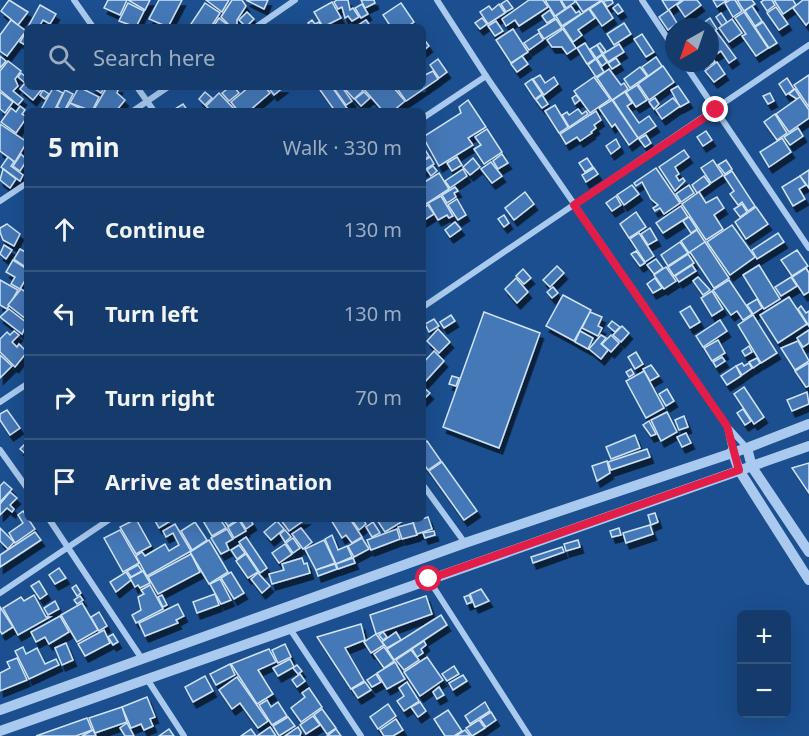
<!DOCTYPE html>
<meta charset="utf-8">
<style>
body{margin:0;font-family:"Noto Sans",sans-serif;background:#1d4271;color:#f1f3f6}
.controls{position:absolute;right:18px;bottom:18px;display:grid;overflow:hidden;border-radius:9px;box-shadow:0 6px 24px #0002}
.controls button{width:54px;height:54px;display:grid;place-items:center;padding:0;border:0;border-bottom:2px solid #33557e;background:#143b6b;color:#f1f3f6;font:30px sans-serif}
.compass{position:absolute;left:665px;top:18px;width:54px;height:54px;border-radius:50%;background:#143b6b;box-shadow:0 6px 24px #0002;rotate:220deg}
.stop{position:absolute;width:18px;height:18px;margin:-14px;border:4px solid #e11d48;border-radius:50%;background:#fff}
.stop.end{background:#e11d48;border-color:#fff;box-shadow:0 2px 6px #0008}
.list{margin:0;padding:0;list-style:none}
h2{display:flex;justify-content:space-between;align-items:center;height:78px;margin:0;padding:0 24px;font-size:26px}
h2 small{font-size:20px;font-weight:400;color:#9dadc1}
.list li{display:grid;grid-template-columns:39px 1fr auto;gap:18px;align-items:center;box-sizing:border-box;height:84px;padding:0 24px;border-top:2px solid #33557e}
.list b{display:block;font-size:22px;white-space:nowrap}
.list em{font-size:20px;font-style:normal;color:#9dadc1}
.icon{flex:none;width:33px;height:33px;fill:none;stroke:currentColor;stroke-width:2;stroke-linecap:round;stroke-linejoin:round}
.map{position:relative;flex:none;width:809px;height:736px;overflow:hidden}
.search{position:absolute;background:#143b6b;box-shadow:0 6px 24px #0002;left:24px;top:24px;width:402px;height:66px;display:flex;align-items:center;gap:15px;box-sizing:border-box;padding:0 21px;border-radius:9px;color:#9dadc1;font-size:22px}
.panel{position:absolute;background:#143b6b;box-shadow:0 6px 24px #0002;left:24px;top:108px;width:402px;height:414px;border-radius:9px}
.map>svg:first-child{display:block}
.building{fill:#4478b7;stroke:#cfe3fa;stroke-width:1.5;filter:url(#shadow)}
.lines{fill:none;stroke-linecap:round;stroke-linejoin:round}
.minor{stroke:#a9c9ee;stroke-width:6}
.tertiary{stroke:#a9c9ee;stroke-width:10}
.route{stroke:#e11d48;stroke-width:8}
</style>
<div class="map">
<svg width="809" height="736" viewBox="0 0 809 736">
<defs>
<filter id="shadow"><feDropShadow dx="3.5" dy="6" stdDeviation="0" flood-color="#0009"/></filter>
</defs>
<rect width="100%" height="100%" fill="#1b4f8f"/>
<g class="building">
<polygon points="9,0 28,12 18,25 1,11"/>
<polygon points="108,0 127,0 120,15 104,8"/>
<polygon points="128,0 150,0 145,10"/>
<polygon points="159,0 182,0 168,27 149,19"/>
<polygon points="206,0 229,0 222,12"/>
<polygon points="232,0 242,0 246,6 237,20 237,24 241,27 231,27 221,17"/>
<polygon points="246,0 268,0 264,9"/>
<polygon points="337,0 348,0 350,10 353,8 359,17 352,21 348,16 345,18 342,7 338,9 334,2"/>
<polygon points="361,0 374,0 375,3 365,8"/>
<polygon points="507,0 513,8 506,12 501,4"/>
<polygon points="529,0 543,0 548,7 519,26 515,20 506,26 502,19"/>
<polygon points="545,0 560,0 565,9 555,16"/>
<polygon points="561,0 574,0 575,2 566,8"/>
<polygon points="575,0 602,0 583,12"/>
<polygon points="612,0 613,3 607,7 603,1"/>
<polygon points="662,0 682,0 668,10"/>
<polygon points="684,0 697,0 701,5 685,17 677,5"/>
<polygon points="713,0 727,0 717,7"/>
<polygon points="730,0 735,0 742,11 733,17 725,3"/>
<polygon points="737,0 752,0 755,4 744,11"/>
<polygon points="764,0 772,0 775,5 767,11 761,2"/>
<polygon points="774,0 793,0 796,5 783,14"/>
<polygon points="803,0 809,0 809,22 806,25 793,8"/>
<polygon points="602,1 613,18 602,26 590,9"/>
<polygon points="332,2 341,18 323,27 314,12"/>
<polygon points="128,3 144,11 136,27 119,21"/>
<polygon points="205,3 220,13 211,27 189,27"/>
<polygon points="401,3 414,22 407,27 391,27 383,15"/>
<polygon points="362,4 368,14 361,18 355,8"/>
<polygon points="499,4 505,13 488,24 480,12 489,6 492,10"/>
<polygon points="618,4 623,11 618,14 613,8"/>
<polygon points="40,5 56,14 50,24 43,20 39,27 28,27"/>
<polygon points="571,6 576,13 579,11 581,14 562,26 556,16"/>
<polygon points="752,6 762,21 755,26 745,11"/>
<polygon points="776,7 788,24 779,30 767,13"/>
<polygon points="589,9 595,18 578,30 582,35 573,42 563,27"/>
<polygon points="550,10 555,18 547,23 542,16"/>
<polygon points="669,10 677,23 668,30 659,17"/>
<polygon points="247,12 254,19 246,27 239,20"/>
<polygon points="744,12 768,48 756,56 742,36 746,34 735,18"/>
<polygon points="721,13 727,22 722,26 716,17"/>
<polygon points="219,18 229,26 213,27"/>
<polygon points="482,18 487,24 480,29 475,23"/>
<polygon points="710,18 717,29 710,34 710,27 702,24"/>
<polygon points="556,19 562,28 544,39 538,30"/>
<polygon points="732,19 742,33 729,42 719,28"/>
<polygon points="11,20 26,31 7,56 0,51 0,35"/>
<polygon points="312,20 315,24 319,22 322,27 311,27 308,23"/>
<polygon points="366,20 371,27 357,27 357,26"/>
<polygon points="496,21 503,31 495,36 488,26"/>
<polygon points="763,22 777,43 769,48 755,27"/>
<polygon points="624,23 631,34 614,45 607,34"/>
<polygon points="513,29 528,52 511,63 496,40"/>
<polygon points="563,29 576,48 567,54 562,47 552,47 547,40"/>
<polygon points="27,30 27,46 20,42"/>
<polygon points="716,31 736,58 729,63 721,51 713,56 710,52 710,35"/>
<polygon points="539,33 543,40 529,50 524,43"/>
<polygon points="642,34 654,52 646,57 634,39"/>
<polygon points="423,38 429,46 423,51"/>
<polygon points="585,43 595,59 587,64 577,48"/>
<polygon points="600,43 606,51 603,53 597,45"/>
<polygon points="619,44 624,52 608,62 603,54"/>
<polygon points="597,45 602,54 596,58 590,49"/>
<polygon points="710,54 715,62 705,68 702,63 710,63"/>
<polygon points="602,55 607,62 602,66 597,59"/>
<polygon points="0,56 6,61 0,68"/>
<polygon points="522,56 528,64 517,72 511,64"/>
<polygon points="656,57 662,66 648,76 642,67"/>
<polygon points="616,58 620,64 612,69 608,63"/>
<polygon points="438,59 447,72 439,78 430,65"/>
<polygon points="596,59 604,72 596,77 588,65"/>
<polygon points="8,61 21,71 15,79 18,86 13,91 23,99 18,105 0,90 0,71"/>
<polygon points="717,62 725,74 714,82 705,71"/>
<polygon points="663,66 674,82 649,100 638,84"/>
<polygon points="640,67 647,76 630,88 624,79"/>
<polygon points="609,69 621,85 624,83 628,89 612,100 597,78"/>
<polygon points="433,71 438,79 406,101 396,87 423,87 423,76"/>
<polygon points="21,73 27,78 27,87 42,89 33,100 20,89 25,83 18,77"/>
<polygon points="540,75 545,83 554,77 558,84 544,95 533,79"/>
<polygon points="809,75 809,107 794,85"/>
<polygon points="594,77 610,99 590,113 574,91"/>
<polygon points="787,78 794,89 786,95 779,84"/>
<polygon points="532,79 542,94 535,99 525,84"/>
<polygon points="637,85 647,100 636,107 626,92"/>
<polygon points="678,86 689,102 680,107 671,90"/>
<polygon points="79,87 99,97 92,111 70,103"/>
<polygon points="92,87 105,87 101,93"/>
<polygon points="107,87 119,87 117,93 125,100 116,111 93,111"/>
<polygon points="230,87 234,87 239,93 229,101 222,93"/>
<polygon points="249,87 265,87 270,93 249,111 238,111 231,102"/>
<polygon points="268,87 284,87 274,95"/>
<polygon points="318,87 332,87 349,111 335,111"/>
<polygon points="333,87 342,87 352,101 346,105"/>
<polygon points="347,87 360,87 363,91 354,99 345,89"/>
<polygon points="362,87 393,87 405,101 393,111 383,111"/>
<polygon points="53,88 63,93 54,111 47,111 42,108"/>
<polygon points="795,89 800,97 797,99 789,94"/>
<polygon points="43,90 49,94 45,99 40,95"/>
<polygon points="65,90 73,94 64,111 57,107"/>
<polygon points="0,92 13,102 5,113 0,109"/>
<polygon points="205,92 212,98 205,105 199,99"/>
<polygon points="364,92 370,98 361,106 355,99"/>
<polygon points="625,92 632,103 627,106 639,123 649,116 656,126 638,138 613,100"/>
<polygon points="219,93 236,111 211,111 206,106"/>
<polygon points="770,93 774,101 768,104 763,96"/>
<polygon points="542,95 548,104 542,108 536,100"/>
<polygon points="576,95 580,100 575,104 572,98"/>
<polygon points="800,97 809,110 809,118 789,132 776,114"/>
<polygon points="655,98 659,104 654,109 649,102"/>
<polygon points="673,98 680,106 662,119 656,110"/>
<polygon points="468,100 486,127 468,138 473,145 439,166 423,137 461,113 459,107"/>
<polygon points="612,100 638,138 629,145 615,124 612,127 599,108"/>
<polygon points="70,103 85,111 65,111"/>
<polygon points="183,104 188,111 177,111 175,109"/>
<polygon points="555,105 568,127 559,133 545,111"/>
<polygon points="20,106 25,110 22,114 27,117 16,133 1,122 11,108 16,112"/>
<polygon points="578,109 582,114 586,111 588,114 569,127 562,115 567,112 569,115"/>
<polygon points="596,111 601,120 594,125 596,128 591,132 592,133 580,141 577,137 566,144 560,134"/>
<polygon points="775,114 787,133 777,140 764,122"/>
<polygon points="0,124 27,142 15,162 0,151"/>
<polygon points="798,128 803,136 790,145 784,137"/>
<polygon points="487,129 502,152 484,164 474,149 481,145 475,137"/>
<polygon points="706,131 712,140 703,146 697,137"/>
<polygon points="646,135 651,143 645,147 639,139"/>
<polygon points="782,138 791,152 769,167 760,152"/>
<polygon points="616,139 620,147 611,154 606,146"/>
<polygon points="424,148 429,156 423,161 423,149"/>
<polygon points="684,150 689,157 675,167 679,174 676,176 679,181 683,178 685,181 675,191 659,167"/>
<polygon points="21,154 27,160 20,171 13,166"/>
<polygon points="502,154 508,163 498,169 493,161"/>
<polygon points="8,157 14,162 11,166 23,175 20,181 1,167"/>
<polygon points="430,157 434,164 423,171 423,161"/>
<polygon points="457,157 462,165 452,171 447,163"/>
<polygon points="473,158 480,167 470,175 463,167"/>
<polygon points="587,158 593,167 585,172 579,163"/>
<polygon points="713,160 723,175 711,183 701,168"/>
<polygon points="726,160 732,169 725,174 718,165"/>
<polygon points="491,162 502,176 492,183 481,169"/>
<polygon points="433,166 437,171 431,176 427,170"/>
<polygon points="594,168 598,174 586,182 582,175"/>
<polygon points="656,168 680,203 664,214 660,208 655,211 653,208 658,205 651,199 642,182 636,186 634,183"/>
<polygon points="3,169 16,179 10,188 0,180"/>
<polygon points="463,169 467,176 450,188 445,181"/>
<polygon points="809,170 809,188 800,176"/>
<polygon points="732,171 755,206 748,211 742,202 738,205 730,194 734,191 724,176"/>
<polygon points="439,173 449,189 423,206 423,183"/>
<polygon points="704,176 710,184 697,193 692,185"/>
<polygon points="800,176 806,185 799,189 805,199 793,206 782,187"/>
<polygon points="632,185 639,194 624,205 617,195"/>
<polygon points="689,185 694,193 681,202 676,194"/>
<polygon points="455,187 458,191 454,193 456,197 447,203 442,195"/>
<polygon points="525,192 534,204 514,220 505,208"/>
<polygon points="699,192 706,203 717,197 724,208 714,215 723,229 706,240 682,204"/>
<polygon points="441,196 453,216 449,218 447,215 438,220 428,203"/>
<polygon points="616,196 621,205 612,211 606,203"/>
<polygon points="457,199 466,215 458,220 448,205"/>
<polygon points="742,204 747,212 740,217 734,209"/>
<polygon points="428,205 434,214 423,221 423,208"/>
<polygon points="681,206 688,217 663,233 656,223"/>
<polygon points="756,207 768,224 746,239 735,222"/>
<polygon points="636,212 646,227 629,238 620,224"/>
<polygon points="504,215 509,223 504,227 498,219"/>
<polygon points="689,217 697,229 691,233 683,221"/>
<polygon points="455,222 461,229 450,237 445,230"/>
<polygon points="7,224 20,234 14,246 3,240 0,232 0,228"/>
<polygon points="732,225 755,257 730,275 707,242"/>
<polygon points="650,228 657,240 648,245 641,234"/>
<polygon points="697,230 705,242 689,253 681,241"/>
<polygon points="639,233 654,256 645,262 630,239"/>
<polygon points="778,233 784,242 757,259 752,250"/>
<polygon points="680,242 688,253 668,266 661,255"/>
<polygon points="705,242 729,278 714,288 690,252"/>
<polygon points="4,245 12,250 6,259 0,254"/>
<polygon points="20,249 27,253 27,268 14,259"/>
<polygon points="797,250 808,266 792,276 781,260"/>
<polygon points="636,251 645,263 640,266 631,254"/>
<polygon points="688,254 694,263 674,276 668,267"/>
<polygon points="656,259 663,268 654,274 647,265"/>
<polygon points="13,260 27,269 27,277 20,289 11,284 15,277 6,272"/>
<polygon points="692,265 696,271 679,282 675,276"/>
<polygon points="759,265 780,299 764,309 743,275"/>
<polygon points="557,266 564,273 550,287 543,280"/>
<polygon points="666,267 676,281 664,289 654,275"/>
<polygon points="806,268 809,273 809,292 804,295 792,277"/>
<polygon points="523,269 531,278 524,284 516,276"/>
<polygon points="698,277 710,290 703,295 693,281"/>
<polygon points="791,277 797,286 781,296 775,287"/>
<polygon points="516,278 528,292 517,303 505,289"/>
<polygon points="655,278 662,288 653,293 647,284"/>
<polygon points="0,280 18,290 7,309 0,305"/>
<polygon points="729,280 752,314 743,320 737,311 731,315 713,290"/>
<polygon points="553,287 558,293 552,298 547,292"/>
<polygon points="21,289 27,293 26,319 8,305"/>
<polygon points="712,291 723,309 712,316 701,298"/>
<polygon points="563,295 591,310 574,341 546,326"/>
<polygon points="789,297 807,324 778,343 760,315"/>
<polygon points="757,299 762,308 753,314 747,305"/>
<polygon points="690,306 700,322 690,328 680,312"/>
<polygon points="801,306 806,313 809,311 809,326 798,309"/>
<polygon points="9,309 27,323 22,334 0,317"/>
<polygon points="484,312 540,333 499,448 443,427"/>
<polygon points="590,312 602,317 598,326 602,328 598,336 582,328"/>
<polygon points="451,315 455,321 444,328 440,322"/>
<polygon points="753,315 777,353 761,363 738,325"/>
<polygon points="434,319 439,326 429,332 425,324"/>
<polygon points="720,320 727,331 703,347 696,336"/>
<polygon points="612,321 620,327 615,332 608,326"/>
<polygon points="622,326 629,333 621,342 613,335"/>
<polygon points="438,329 450,342 439,353 427,341"/>
<polygon points="809,330 809,343 803,347 797,338"/>
<polygon points="14,331 19,335 12,342 17,347 19,344 27,352 15,367 0,352 0,339 7,332 10,335"/>
<polygon points="580,331 593,338 588,349 575,342"/>
<polygon points="601,335 606,338 601,344 608,350 601,359 589,349"/>
<polygon points="611,335 619,343 611,352 602,344"/>
<polygon points="718,340 725,353 712,361 704,348"/>
<polygon points="798,341 809,361 795,370 781,348"/>
<polygon points="749,346 752,352 745,356 742,351"/>
<polygon points="434,351 444,361 423,384 423,363"/>
<polygon points="636,352 643,364 635,369 628,357"/>
<polygon points="0,355 12,366 0,378"/>
<polygon points="722,357 725,361 716,367 713,362"/>
<polygon points="757,358 760,363 753,368 749,362"/>
<polygon points="742,363 744,366 749,363 752,368 742,375 736,366"/>
<polygon points="809,363 809,386 806,387 795,371"/>
<polygon points="651,365 659,376 650,381 643,369"/>
<polygon points="736,366 741,376 727,385 721,376"/>
<polygon points="631,369 634,374 629,377 626,372"/>
<polygon points="644,371 664,408 646,418 626,381"/>
<polygon points="452,376 459,378 456,386 449,384"/>
<polygon points="423,387 430,393 423,400"/>
<polygon points="744,387 764,417 754,424 734,394"/>
<polygon points="667,389 674,401 666,406 659,394"/>
<polygon points="807,392 809,404 792,411 787,400"/>
<polygon points="743,409 751,421 745,425 737,413"/>
<polygon points="7,410 20,428 10,435 0,420 0,414"/>
<polygon points="667,412 677,432 661,441 651,420"/>
<polygon points="684,416 688,427 679,430 675,420"/>
<polygon points="649,421 656,434 651,436 643,425"/>
<polygon points="686,433 691,443 682,447 677,437"/>
<polygon points="635,435 640,448 611,459 606,447"/>
<polygon points="427,441 441,461 428,470 423,463 423,444"/>
<polygon points="27,442 27,455 20,449"/>
<polygon points="647,449 650,457 611,470 608,462"/>
<polygon points="607,461 610,473 597,481 592,466"/>
<polygon points="442,462 477,511 464,520 429,471"/>
<polygon points="809,463 809,493 792,468"/>
<polygon points="4,482 12,489 0,502 0,486"/>
<polygon points="10,492 17,498 10,505 14,509 12,512 7,508 0,515 0,504"/>
<polygon points="23,511 35,529 15,543 9,533 23,523 18,515"/>
<polygon points="655,513 658,522 651,525 648,515"/>
<polygon points="428,517 432,529 417,534 413,522"/>
<polygon points="136,519 151,546 136,554 120,527"/>
<polygon points="154,519 171,519 172,520 159,528"/>
<polygon points="202,519 220,519 226,528 212,536"/>
<polygon points="223,519 238,519 228,526"/>
<polygon points="250,519 253,524 246,529 240,520"/>
<polygon points="280,519 306,519 289,531"/>
<polygon points="350,519 362,537 352,543 346,535 342,538 331,520"/>
<polygon points="351,519 363,519 366,524 359,530"/>
<polygon points="402,519 403,521 385,532 377,520"/>
<polygon points="239,520 246,531 234,538 228,527"/>
<polygon points="277,521 284,529 271,540 264,532"/>
<polygon points="195,522 207,540 192,550 181,531"/>
<polygon points="373,522 380,533 372,537 366,527"/>
<polygon points="413,523 417,535 402,539 398,527"/>
<polygon points="175,524 191,551 147,576 136,556 142,552 145,556 165,544 169,551 179,545 173,533 166,537 163,531"/>
<polygon points="650,525 653,534 626,543 623,533"/>
<polygon points="0,528 14,542 8,549 0,541"/>
<polygon points="301,528 312,542 303,549 292,534"/>
<polygon points="619,528 621,535 612,537 610,531"/>
<polygon points="227,529 233,539 226,543 229,550 221,554 211,538"/>
<polygon points="397,529 400,539 371,550 367,540"/>
<polygon points="120,530 139,563 123,572 104,538"/>
<polygon points="285,530 291,537 285,542 280,534"/>
<polygon points="434,531 435,535 425,538 423,533"/>
<polygon points="35,532 41,540 0,567 0,555"/>
<polygon points="332,535 338,550 347,546 352,557 336,564 325,539"/>
<polygon points="246,537 267,568 260,573 239,542"/>
<polygon points="293,538 300,548 293,553 286,543"/>
<polygon points="362,538 369,549 354,557 348,546"/>
<polygon points="209,540 228,572 209,584 190,552"/>
<polygon points="324,540 335,563 316,570 305,549"/>
<polygon points="578,540 580,547 566,551 564,544"/>
<polygon points="285,544 292,554 279,563 272,553"/>
<polygon points="239,545 245,553 237,559 231,550"/>
<polygon points="562,547 564,552 533,563 531,557"/>
<polygon points="191,554 200,572 158,594 148,577"/>
<polygon points="246,554 258,572 248,578 236,561"/>
<polygon points="302,558 304,564 307,563 310,573 272,584 269,574 284,570 282,564"/>
<polygon points="353,558 355,563 338,569 336,564"/>
<polygon points="335,564 337,569 318,576 316,570"/>
<polygon points="138,565 142,571 131,577 127,571"/>
<polygon points="59,568 66,578 55,584 49,575"/>
<polygon points="143,571 150,583 140,588 138,585 135,587 130,578"/>
<polygon points="126,572 131,580 116,592 110,582"/>
<polygon points="231,572 244,593 234,599 221,578"/>
<polygon points="258,573 270,586 262,593 251,579"/>
<polygon points="220,579 231,600 221,604 210,584"/>
<polygon points="39,581 47,594 40,599 31,586"/>
<polygon points="76,585 81,593 77,596 72,588"/>
<polygon points="150,585 163,609 136,623 132,615 141,610 138,597 144,594 141,590"/>
<polygon points="481,589 489,601 475,607 470,594"/>
<polygon points="215,594 219,605 197,613 193,602"/>
<polygon points="34,595 46,617 50,617 18,635 3,608 21,597 24,601"/>
<polygon points="162,595 167,605 163,607 158,597"/>
<polygon points="469,595 472,602 467,604 464,597"/>
<polygon points="80,596 83,600 77,604 74,600"/>
<polygon points="426,596 432,614 376,634 370,615"/>
<polygon points="55,601 59,609 48,615 44,608"/>
<polygon points="82,603 98,630 77,642 61,615"/>
<polygon points="178,604 184,616 176,620 178,623 145,636 139,623"/>
<polygon points="0,607 13,627 2,634 0,631"/>
<polygon points="99,612 107,626 99,631 91,617"/>
<polygon points="441,615 447,625 394,660 387,649"/>
<polygon points="60,616 69,632 49,644 45,637 36,642 31,632"/>
<polygon points="361,624 365,640 345,648 364,681 351,689 317,637"/>
<polygon points="104,630 110,643 85,656 78,644"/>
<polygon points="383,632 387,637 383,640 379,635"/>
<polygon points="396,632 401,640 387,648 382,642"/>
<polygon points="113,634 118,642 113,645 108,637"/>
<polygon points="376,634 384,645 371,653 364,642"/>
<polygon points="424,641 426,645 421,649 423,653 417,657 412,649"/>
<polygon points="66,643 73,660 62,665 55,648"/>
<polygon points="285,644 291,657 278,663 272,650"/>
<polygon points="23,647 26,654 37,648 45,664 56,659 59,665 29,679 15,651"/>
<polygon points="384,647 394,661 384,668 374,654"/>
<polygon points="269,649 276,662 258,670 273,694 257,704 231,664"/>
<polygon points="411,650 419,660 404,670 396,660"/>
<polygon points="427,657 443,680 420,696 404,672"/>
<polygon points="17,658 27,680 0,691 0,673 10,668 7,662"/>
<polygon points="290,659 294,667 278,676 273,668"/>
<polygon points="395,662 405,679 387,689 377,673"/>
<polygon points="230,664 235,675 216,685 210,674"/>
<polygon points="297,665 302,671 298,674 293,668"/>
<polygon points="454,666 459,674 447,681 442,674"/>
<polygon points="300,674 305,681 297,687 292,680"/>
<polygon points="376,674 381,682 372,687 367,680"/>
<polygon points="463,675 467,681 453,690 449,683"/>
<polygon points="205,676 213,691 193,702 185,687"/>
<polygon points="237,677 268,721 258,728 240,703 232,709 219,690"/>
<polygon points="365,682 371,690 358,698 352,689"/>
<polygon points="407,682 419,701 404,711 397,701 404,696 399,688"/>
<polygon points="439,687 444,695 437,699 433,692"/>
<polygon points="309,688 322,707 301,722 291,708 305,697 302,693"/>
<polygon points="147,697 155,717 150,719 153,726 144,730 141,724 131,728 122,707"/>
<polygon points="267,700 271,707 278,702 287,716 272,725 259,705"/>
<polygon points="420,702 426,711 418,717 411,707"/>
<polygon points="485,702 490,711 470,724 465,716"/>
<polygon points="388,704 396,716 378,729 370,717"/>
<polygon points="122,707 127,722 95,733 89,718"/>
<polygon points="322,709 336,728 327,734 314,715"/>
<polygon points="448,710 462,731 454,736 445,736 434,719"/>
<polygon points="491,712 496,720 486,727 480,719"/>
<polygon points="313,716 320,725 306,734 300,725"/>
<polygon points="288,717 295,726 279,736 273,726"/>
<polygon points="87,718 92,730 76,736 36,736"/>
<polygon points="396,719 403,730 393,736 384,736 380,730"/>
<polygon points="479,720 485,728 472,736 466,728"/>
<polygon points="127,723 134,736 125,736 120,728"/>
<polygon points="270,727 276,736 257,736"/>
<polygon points="298,727 301,732 300,736 285,736"/>
<polygon points="169,729 174,736 159,736"/>
<polygon points="251,729 256,736 241,736"/>
<polygon points="336,729 341,736 327,736"/>
<polygon points="93,730 96,736 82,736"/>
<polygon points="465,730 470,736 456,736"/>
</g>
<g class="lines">
<g class="minor">
<polyline points="74,0 93,27"/>
<polyline points="437,0 486,76 727,426 747,448"/>
<polyline points="642,0 674,48"/>
<polyline points="256,27 295,0"/>
<polyline points="684,63 809,248"/>
<polyline points="137,87 154,111"/>
<polyline points="133,111 168,87"/>
<polyline points="423,118 486,76"/>
<polyline points="0,201 27,183"/>
<polyline points="423,307 809,45"/>
<polyline points="0,402 27,384"/>
<polyline points="727,427 732,451"/>
<polyline points="0,450 27,488"/>
<polyline points="423,485 465,543"/>
<polyline points="49,519 142,659"/>
<polyline points="429,580 529,736"/>
<polyline points="0,593 110,519"/>
<polyline points="290,629 361,736"/>
<polyline points="147,679 184,736"/>
</g>
<g class="tertiary">
<polyline points="747,448 752,467 809,552"/>
<polyline points="732,451 739,470 809,580"/>
<polyline points="0,710 465,543 747,448 809,424"/>
<polyline points="0,731 809,446"/>
</g>
</g>
<g class="lines">
<polyline class="route" points="429,579 739,470 727,426 574,205 716,110"/>
</g>
</svg>
<div class="controls">
<button>+</button>
<button>−</button>
</div>
<svg class="compass" viewBox="-18 -18 36 36"><path d="M0-13l5 13h-10z" fill="#e53935"/><path d="M0 13l5-13h-10z" fill="#9dadc1"/></svg>
<div class="stop" style="left:429px;top:579px"></div>
<div class="stop end" style="left:716px;top:110px"></div>
<div class="search"><svg class="icon" aria-label="search" viewBox="0 0 24 24"><circle cx="10" cy="10" r="6"/><path d="M15 15l6 6"/></svg>Search here</div>
<section class="panel">
<h2>5 min<small>Walk · 330 m</small></h2>
<ul class="list">
<li><svg class="icon" aria-label="ahead" viewBox="0 0 24 24"><path d="M12 20V5M6 11l6-6 6 6"/></svg><div><b>Continue</b></div><em>130 m</em></li>
<li><svg class="icon" aria-label="left" viewBox="0 0 24 24"><path d="M17 20v-9H6M10 6l-5 5 5 5"/></svg><div><b>Turn left</b></div><em>130 m</em></li>
<li><svg class="icon" aria-label="right" viewBox="0 0 24 24"><path d="M7 20v-9h11M14 6l5 5-5 5"/></svg><div><b>Turn right</b></div><em>70 m</em></li>
<li><svg class="icon" aria-label="arrive" viewBox="0 0 24 24"><path d="M6 21V4h12l-3 4 3 4H6"/></svg><div><b>Arrive at destination</b></div></li>
</ul>
</section>
</div>
